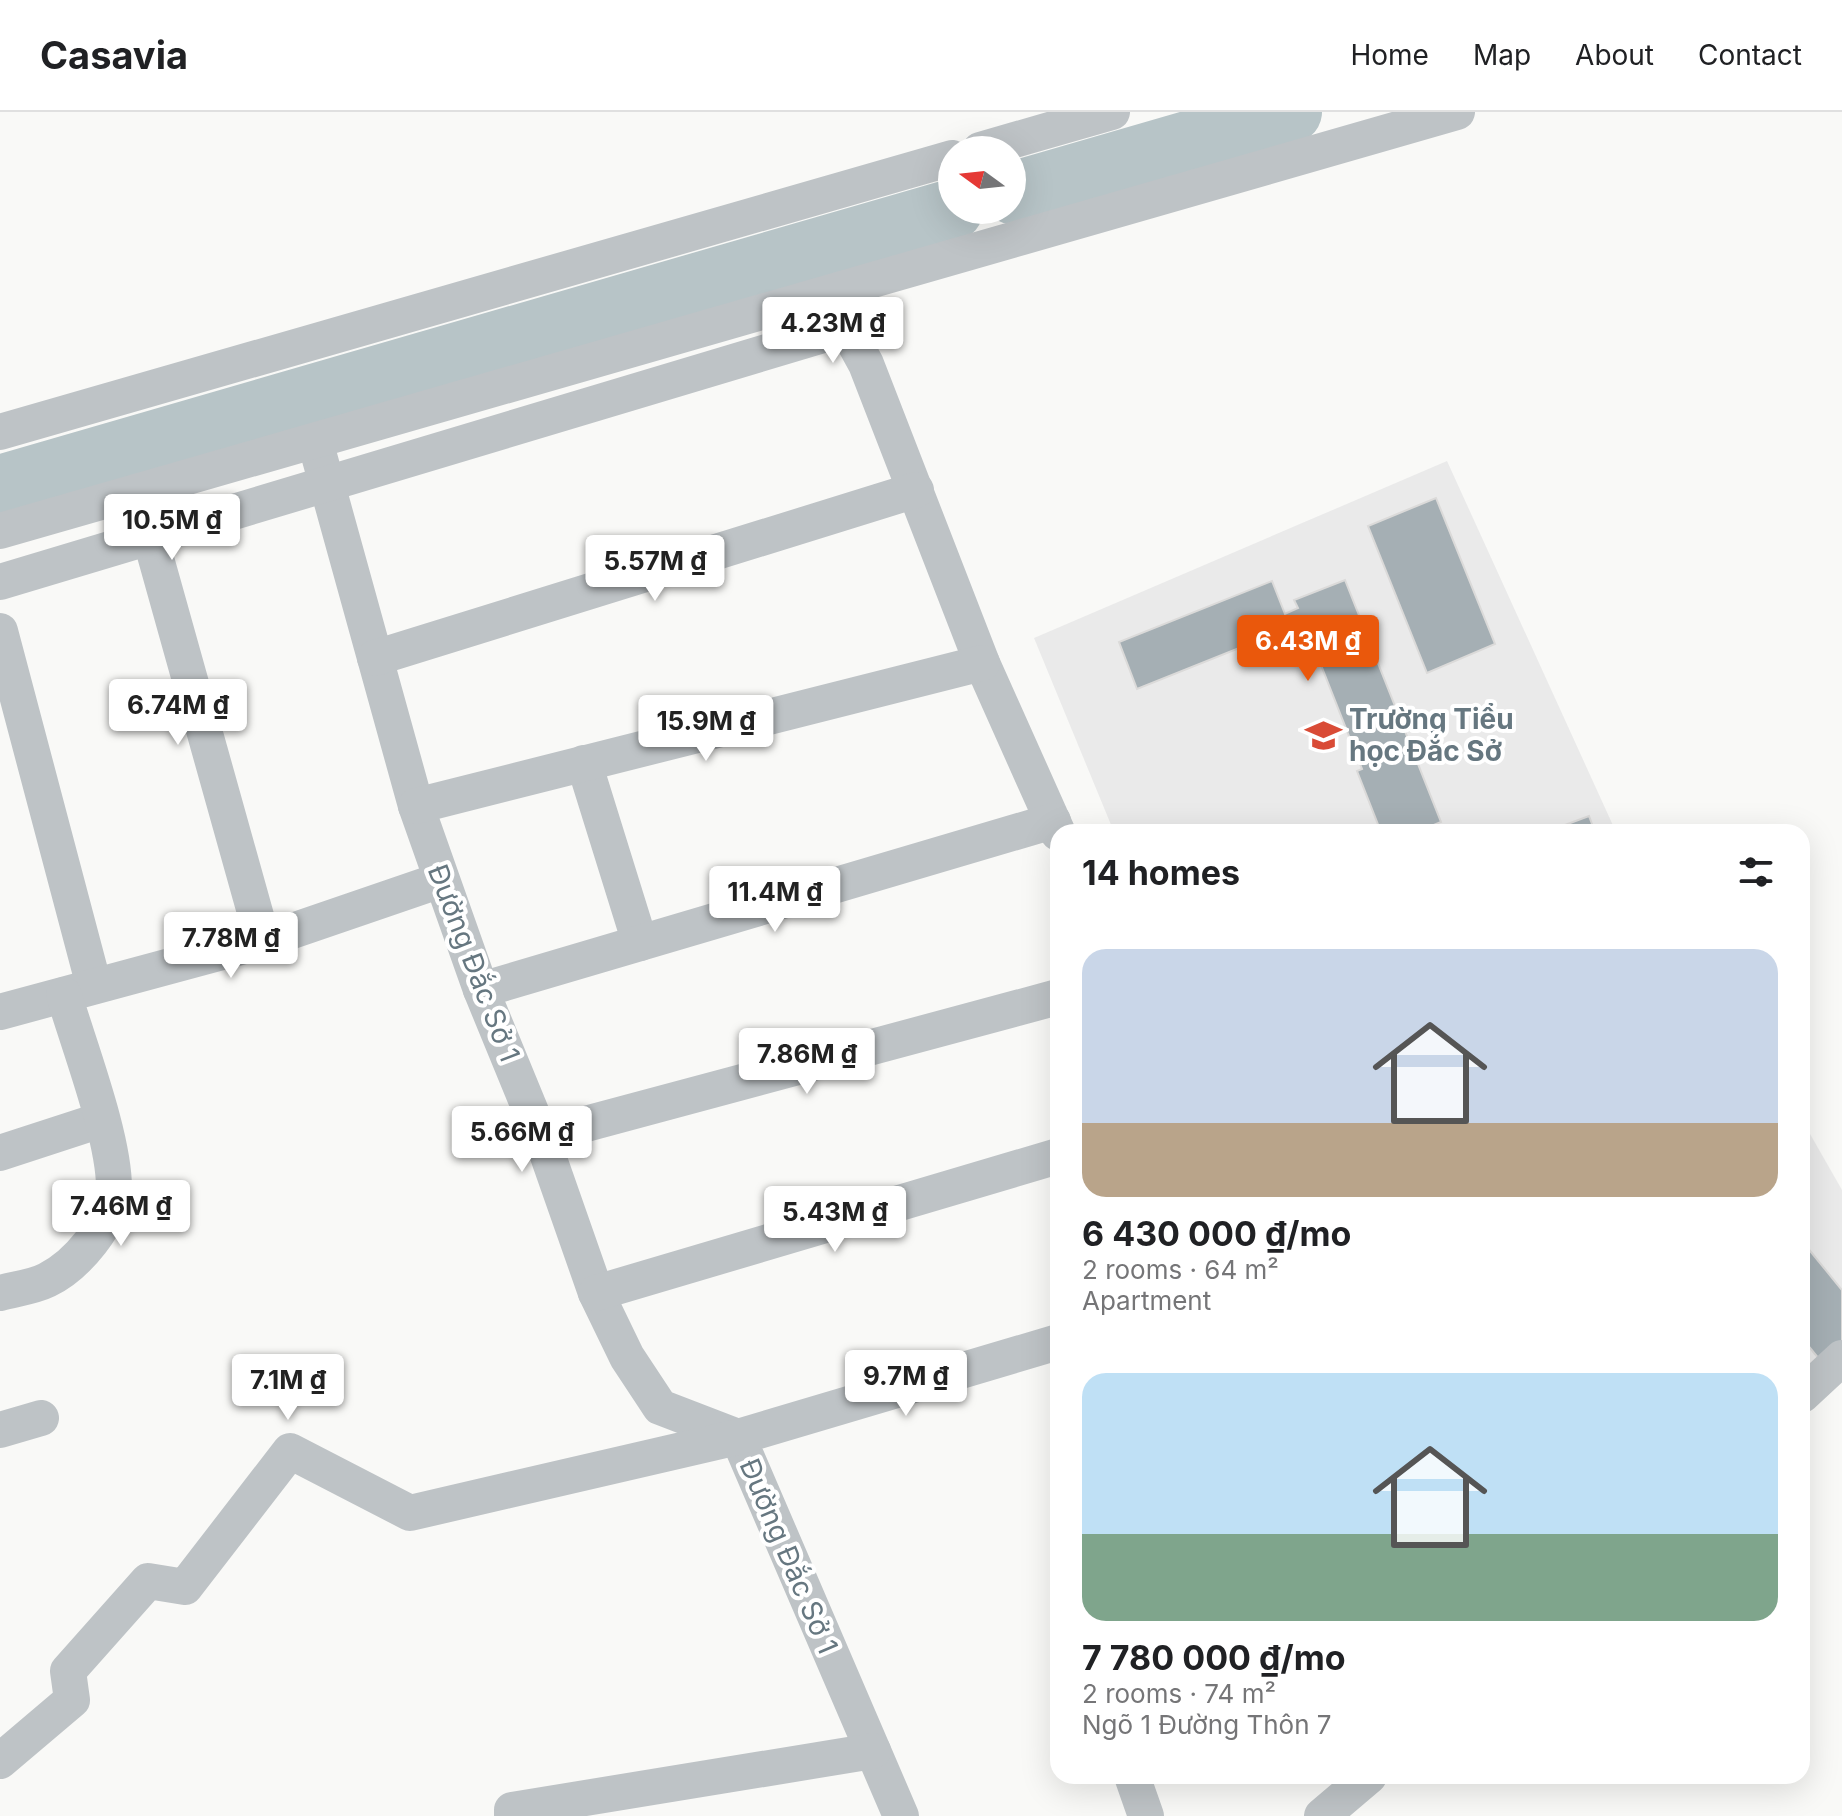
<!DOCTYPE html>
<meta charset="utf-8">
<style>
:root{--surface:#fff;--page:#f2f2f2;--text:#202124;--muted:#757577;--line:#e0e0e0;--accent:#ea580c}
body{margin:0;font-family:Inter,sans-serif;background:var(--page);color:var(--text);height:100vh;display:flex;flex-direction:column;font-size:30px;white-space:nowrap}
*{box-sizing:border-box;margin:0}
p{font-size:26px;color:var(--muted)}
.icon{flex:none;width:44px;height:44px;fill:none;stroke:currentColor;stroke-width:2;stroke-linecap:round;stroke-linejoin:round}
.map{position:relative;flex:1;overflow:hidden}
.panel{position:absolute;left:1050px;top:712px;width:760px;height:960px;display:flex;flex-direction:column;background:var(--surface);border-radius:24px;box-shadow:0 8px 32px #0002}
.panel>*{flex:none}
.needle{width:52px;rotate:285deg}
.controls{position:absolute;left:938px;top:24px;display:grid;gap:16px}
.controls a{display:grid;place-items:center;width:88px;height:88px;border-radius:50%;background:var(--surface);box-shadow:0 8px 32px #0002;font-size:40px}
.price{position:absolute;translate:-50% -68px;padding:0 18px;border-radius:8px;background:#fff;color:#222;font-size:26px;line-height:52px;filter:drop-shadow(0 2px 4px #0008)}
.price::after{content:'';position:absolute;left:50%;top:48px;width:24px;height:18px;margin-left:-12px;background:inherit;clip-path:polygon(0 0,100% 0,50% 100%)}
.price.selected{background:var(--accent);color:#fff}
ul{padding:0;list-style:none}
li{display:grid;align-content:center;gap:16px;height:424px;padding:0 32px}
li span{display:grid;place-items:center;height:248px;border-radius:24px;color:#555}
li>.icon{margin-inline-start:auto}
span .icon{width:144px;height:144px;fill:#fffc;stroke-width:1}
li b{font-size:34px}
h2{display:flex;justify-content:space-between;align-items:center;height:96px;padding:0 32px;font-size:34px}
header{display:flex;align-items:center;gap:48px;box-sizing:border-box;height:112px;padding:0 40px;background:var(--surface);border-bottom:2px solid var(--line)}
header strong{font-size:38px}
nav{display:flex;gap:44px;margin-inline-start:auto;font-size:28px}
.map>svg:first-child{display:block}
.built{fill:#eaeaea}
.lines{fill:none;stroke-linecap:round;stroke-linejoin:round}
.river{stroke:#b7c4c7;stroke-width:62}
.building{fill:#a5afb4;stroke:#dbdad9;stroke-width:2}
.minor{stroke:#bec3c6;stroke-width:36}
.labels{text-anchor:middle;dominant-baseline:central;stroke-width:8;stroke-linejoin:round;paint-order:stroke}
.poi-label{font-size:28px;font-weight:bold;fill:#667780;stroke:#fff;text-anchor:start}
.street-label{font-size:28px;fill:#667780;stroke:#fff}
</style>
<header>
<strong>Casavia</strong>
<nav><a>Home</a><a>Map</a><a>About</a><a>Contact</a></nav>
</header>
<div class="map">
<svg width="1842" height="1704" viewBox="0 0 1842 1704">
<rect width="100%" height="100%" fill="#f9f9f7"/>
<g class="built">
<path d="M1447,349L1616,720H1114L1034,526Z"/>
<path d="M1802,1008L1842,1078V1233L1814,1257L1802,1243Z"/>
</g>
<g class="lines">
<g class="river">
<path d="M1012,81L1291,0"/>
<path d="M0,374L952,98"/>
</g>
</g>
<g class="building">
<path d="M1436,386L1495,532L1427,561L1368,414Z"/>
<path d="M1345,468L1441,710L1417,720H1381L1357,659L1362,657L1304,510L1137,577L1119,530L1272,469L1285,502L1298,496L1294,488Z"/>
<path d="M1589,704L1595,720H1546Z"/>
<path d="M1802,1129L1842,1178V1229L1819,1247L1802,1226Z"/>
</g>
<g class="lines">
<g class="minor">
<path d="M980,38L1112,0"/>
<path d="M0,320L952,46"/>
<path d="M315,329L416,694L481,878L541,1024L596,1181L627,1245L660,1295L738,1325L901,1704"/>
<path d="M0,419L1457,0"/>
<path d="M150,425L263,829"/>
<path d="M0,470L833,220L849,221L866,252L982,551L1058,721"/>
<path d="M0,519L94,874"/>
<path d="M375,546L916,378"/>
<path d="M584,651L640,831"/>
<path d="M416,694L982,551"/>
<path d="M481,878L1053,709"/>
<path d="M0,900L263,829L441,768"/>
<path d="M541,1024L1058,885"/>
<path d="M0,1041L101,1008"/>
<path d="M0,1181C15,1177 33,1175 47,1168C76,1154 113,1111 114,1078C115,1027 79,934 64,883"/>
<path d="M596,1181L1058,1044"/>
<path d="M1802,1283L1842,1246"/>
<path d="M0,1318L41,1306"/>
<path d="M0,1649L72,1588L68,1559L148,1469L185,1475L290,1339L410,1401L738,1325L1058,1230"/>
<path d="M1132,1664L1146,1704"/>
<path d="M512,1704V1698L873,1639"/>
<path d="M1322,1704L1369,1664"/>
</g>
</g>
<defs>
<symbol id="school-bare" viewBox="-9 -9 18 18"><path d="M0-5L7-2L0 1L-7-2ZM-4 1L0 2.5L4 1V4Q0 6-4 4Z" fill="#d94b36" stroke="#fff" stroke-width="2.5" paint-order="stroke"/></symbol>
</defs>
<g fill-rule="evenodd">
<use href="#school-bare" x="1298" y="598" width="51" height="51"/>
</g>
<g class="labels">
<g class="poi-label">
<text x="1349" y="607">Trường Tiểu<tspan x="1349" dy="32">học Đắc Sở</tspan></text>
</g>
<g class="street-label">
<text transform="translate(474 851) rotate(69)">Đường Đắc Sở 1</text>
<text transform="translate(789 1444) rotate(67)">Đường Đắc Sở 1</text>
</g>
</g>
</svg>
<div class="controls">
<a><svg class="needle" viewBox="-14 -14 28 28"><path d="M0-13l5 13h-10z" fill="#e53935"/><path d="M0 13l5-13h-10z" fill="#757577"/></svg></a>
</div>
<b class="price" style="left:833px;top:253px">4.23M ₫</b>
<b class="price" style="left:172px;top:450px">10.5M ₫</b>
<b class="price" style="left:655px;top:491px">5.57M ₫</b>
<b class="price selected" style="left:1308px;top:571px">6.43M ₫</b>
<b class="price" style="left:178px;top:635px">6.74M ₫</b>
<b class="price" style="left:706px;top:651px">15.9M ₫</b>
<b class="price" style="left:775px;top:822px">11.4M ₫</b>
<b class="price" style="left:231px;top:868px">7.78M ₫</b>
<b class="price" style="left:807px;top:984px">7.86M ₫</b>
<b class="price" style="left:522px;top:1062px">5.66M ₫</b>
<b class="price" style="left:121px;top:1136px">7.46M ₫</b>
<b class="price" style="left:835px;top:1142px">5.43M ₫</b>
<b class="price" style="left:906px;top:1306px">9.7M ₫</b>
<b class="price" style="left:288px;top:1310px">7.1M ₫</b>
<section class="panel">
<h2>14 homes<svg class="icon" aria-label="filters" viewBox="0 0 24 24"><path d="M4 7h16M4 17h16"/><circle cx="9" cy="7" r="2"/><circle cx="15" cy="17" r="2"/></svg></h2>
<ul>
<li><span style="background:linear-gradient(#c9d6e8 70%,#b9a48a 0)"><svg class="icon" aria-label="home" viewBox="0 0 24 24"><path d="M3 11l9-7 9 7M6 9v11h12V9"/></svg></span><div><b>6 430 000 ₫/mo</b><p>2 rooms · 64 m²</p><p>Apartment</p></div></li>
<li><span style="background:linear-gradient(#bfe0f5 65%,#7fa58c 0)"><svg class="icon" aria-label="home" viewBox="0 0 24 24"><path d="M3 11l9-7 9 7M6 9v11h12V9"/></svg></span><div><b>7 780 000 ₫/mo</b><p>2 rooms · 74 m²</p><p>Ngõ 1 Đường Thôn 7</p></div></li>
</ul>
</section>
</div>
